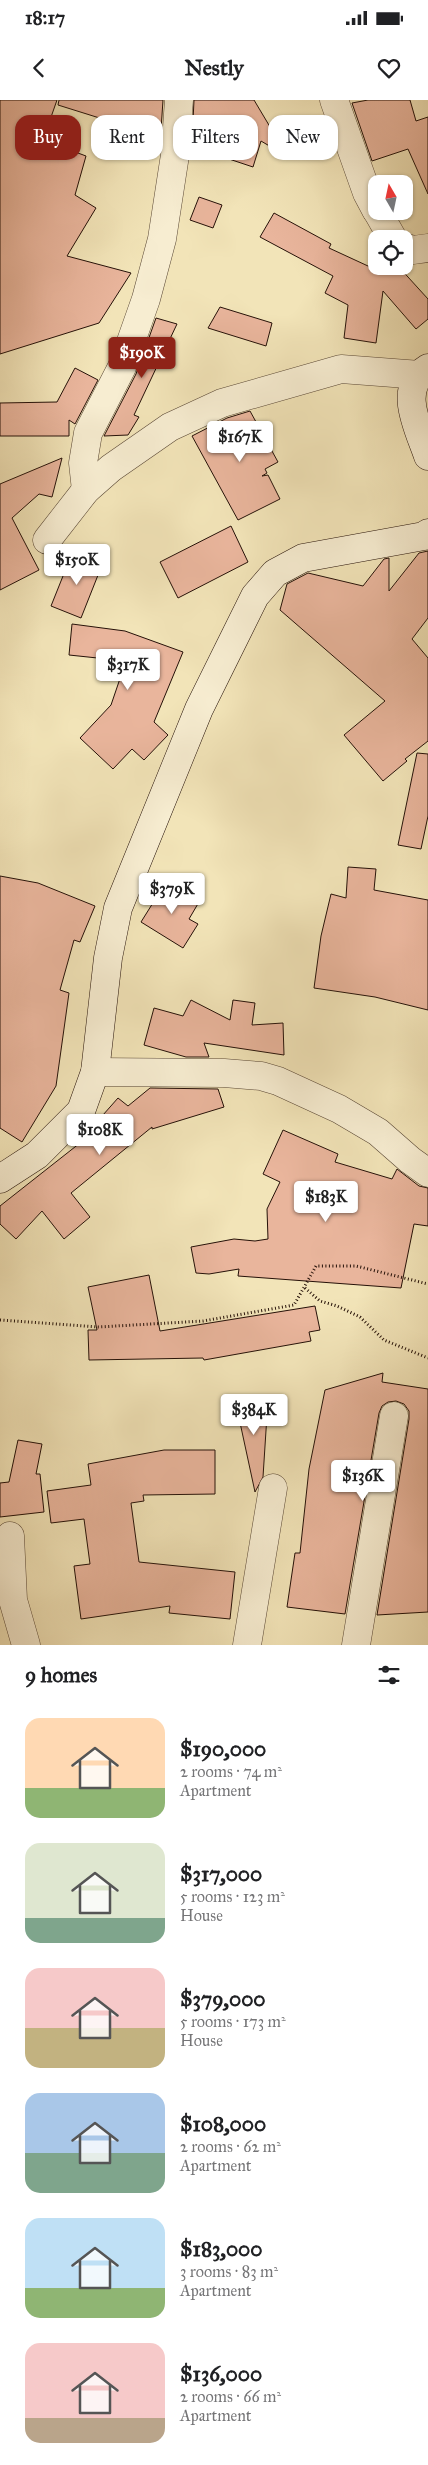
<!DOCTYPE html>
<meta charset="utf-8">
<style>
:root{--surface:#fff;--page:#f2f2f2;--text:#202124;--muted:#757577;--accent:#8f2418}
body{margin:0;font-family:"IM FELL Great Primer",serif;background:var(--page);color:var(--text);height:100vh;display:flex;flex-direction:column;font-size:19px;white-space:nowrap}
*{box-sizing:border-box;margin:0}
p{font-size:16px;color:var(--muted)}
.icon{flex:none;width:28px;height:28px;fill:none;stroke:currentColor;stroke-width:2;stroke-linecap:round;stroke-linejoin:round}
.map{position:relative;height:1545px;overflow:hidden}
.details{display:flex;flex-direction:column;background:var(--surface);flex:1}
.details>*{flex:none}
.banner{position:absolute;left:15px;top:15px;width:399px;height:45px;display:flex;gap:10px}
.needle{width:32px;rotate:351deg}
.buttons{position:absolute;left:368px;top:75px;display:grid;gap:10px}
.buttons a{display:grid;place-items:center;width:45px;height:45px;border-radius:10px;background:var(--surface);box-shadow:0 1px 4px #0004;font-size:25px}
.price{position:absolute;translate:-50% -42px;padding:0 11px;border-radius:5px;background:#fff;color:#222;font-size:16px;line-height:32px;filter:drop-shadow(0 1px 2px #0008)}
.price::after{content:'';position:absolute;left:50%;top:30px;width:15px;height:11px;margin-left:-8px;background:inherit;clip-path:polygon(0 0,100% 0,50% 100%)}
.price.current{background:var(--accent);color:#fff}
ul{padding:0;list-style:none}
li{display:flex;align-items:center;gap:15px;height:125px;padding:0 25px}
li span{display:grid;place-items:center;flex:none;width:140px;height:100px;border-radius:15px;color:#555}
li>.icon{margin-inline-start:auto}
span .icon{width:60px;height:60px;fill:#fffc;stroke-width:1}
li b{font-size:21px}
h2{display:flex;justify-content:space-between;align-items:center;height:60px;padding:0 25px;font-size:21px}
.pill{padding:0 18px;border-radius:15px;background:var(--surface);box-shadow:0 1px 4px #0004;font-size:18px;line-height:45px}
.pill.current{background:var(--accent);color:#fff}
.status{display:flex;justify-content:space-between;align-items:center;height:35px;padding:0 25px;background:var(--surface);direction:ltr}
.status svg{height:14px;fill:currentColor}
header{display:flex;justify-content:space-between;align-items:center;height:65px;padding:0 25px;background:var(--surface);font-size:22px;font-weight:800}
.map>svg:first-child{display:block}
.building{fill:#e9b59c;stroke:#251108}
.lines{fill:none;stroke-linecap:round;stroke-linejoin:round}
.street-casing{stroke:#584634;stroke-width:29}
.secondary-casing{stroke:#251108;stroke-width:29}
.path{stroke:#251108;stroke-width:3;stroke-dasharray:1 2.5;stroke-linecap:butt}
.street{stroke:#f7edd1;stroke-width:28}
.secondary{stroke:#f7edd1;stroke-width:28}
</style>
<div class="status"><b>18:17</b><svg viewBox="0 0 49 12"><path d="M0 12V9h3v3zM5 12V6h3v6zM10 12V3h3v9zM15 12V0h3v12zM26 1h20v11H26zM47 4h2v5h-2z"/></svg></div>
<header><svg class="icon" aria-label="back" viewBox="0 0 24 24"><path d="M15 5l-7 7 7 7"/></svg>Nestly<svg class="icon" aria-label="heart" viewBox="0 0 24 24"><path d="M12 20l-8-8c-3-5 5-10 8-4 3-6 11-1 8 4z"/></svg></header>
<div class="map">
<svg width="428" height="1545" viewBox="0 0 428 1545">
<rect width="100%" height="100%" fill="#f2e4b8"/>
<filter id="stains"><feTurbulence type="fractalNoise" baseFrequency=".004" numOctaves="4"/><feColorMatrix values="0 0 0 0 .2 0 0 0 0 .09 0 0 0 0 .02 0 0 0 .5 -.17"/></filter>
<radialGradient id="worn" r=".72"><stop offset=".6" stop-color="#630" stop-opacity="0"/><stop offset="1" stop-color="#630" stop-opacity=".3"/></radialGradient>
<g class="building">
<path d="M0,0H57L43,40L86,56L75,95L96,108L67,156L131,173L99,223L0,254Z"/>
<path d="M59,0H163L161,30L159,29L157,36L58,5Z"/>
<path d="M194,0H254L288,57L261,41L253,67L217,55L218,52L192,42Z"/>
<path d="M368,0H410L416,21L428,17V94L408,49L372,61L352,3Z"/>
<path d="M199,97L222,105L213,128L190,120Z"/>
<path d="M274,113L331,144L329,148L368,166H398L428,199V219L416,229L383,191L376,243L344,238L348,205L325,193L333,176L260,137Z"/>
<path d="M220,207L272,223L266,246L208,228Z"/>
<path d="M156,218L177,224L134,315L139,317L128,335L104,336L136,274Z"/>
<path d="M75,268L98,280L75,324L69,320V336H0V303L57,302Z"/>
<path d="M250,311L278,362L265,369L267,373L262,376L268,375L280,399L238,420L192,336L227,318Z"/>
<path d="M62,358L52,397L39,394L12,418L39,470L0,490V384Z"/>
<path d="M231,426L248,462L178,498L160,462Z"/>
<path d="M428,451V518L412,539L428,558V641L405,659L407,661L383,681L344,635L385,601L280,510L287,484L308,473L363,486L384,459L389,458V491L419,453Z"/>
<path d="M71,456H80L102,465L81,518L51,506Z"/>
<path d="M72,524L125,531L183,552L154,622L168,635L144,660L132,649L113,669L80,638L111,605L126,561L69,555Z"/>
<path d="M417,653L428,654V716L421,749L398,745Z"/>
<path d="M348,767L376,769L374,790L428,800V910L375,897L314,888L321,836L331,794L346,798Z"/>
<path d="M0,776L38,783L95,806L80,842L74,840L60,890L69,893L56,986L22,1042L0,1028Z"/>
<path d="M166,782L199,802L189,819L198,824L183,848L141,822Z"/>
<path d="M191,900L230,920L233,900L255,903L252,925L283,923L284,955L204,943L209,957H186L144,945L154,908L183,916Z"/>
<path d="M150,988L218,989L224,1007L152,1029V1027L71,1093L90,1117L64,1139L42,1111L16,1139L0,1124V1106L99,1028L95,1024L118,998L128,1006Z"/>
<path d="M283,1030L338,1054L335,1062L392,1079L397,1069L419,1086L428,1088V1126L414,1124L401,1188L238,1176L239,1169L209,1174L196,1173L191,1147L234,1139L255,1141L268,1139L267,1109L280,1082L263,1074Z"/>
<path d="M149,1175L160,1231L315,1206L320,1230L309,1232L311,1241L204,1260L203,1258L89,1260L88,1230H97L88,1187Z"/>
<path d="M383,1273L382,1282L428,1289V1512L377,1515L409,1319V1311L404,1304L396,1301L388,1302L382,1306L379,1313L345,1514L287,1507L295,1453H300L309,1369L325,1290Z"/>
<path d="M263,1298L267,1315L263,1377L255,1392L236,1304Z"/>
<path d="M18,1340L42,1344L36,1374H40L44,1412L0,1417V1383L9,1382Z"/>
<path d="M164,1350H215V1394L143,1395L144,1401L131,1403L139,1462L235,1472L230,1519L169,1513L170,1506L81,1519L74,1466L90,1464L84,1419L51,1423L47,1391L91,1385L88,1364Z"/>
</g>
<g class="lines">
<defs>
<g id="street">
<path d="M334,0L367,93L376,110"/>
<path d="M377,111L393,139"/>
<path d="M404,147L413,150L428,148"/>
<path d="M86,390L83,363L88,333L122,267L146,199L162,139L175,55L179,0"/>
<path d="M47,440L86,390L111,368L170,327L222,303L341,269L420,275"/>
<path d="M95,972L224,973L261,976L278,981L339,1009L378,1032L410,1060L428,1073"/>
<path d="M10,1436L13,1500L26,1545"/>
<path d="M247,1545L273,1388"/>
<path d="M356,1545L394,1316"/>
</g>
<g id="secondary">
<path d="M428,268C396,288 419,329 428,356"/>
<path d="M0,1079L37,1055L81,1011L95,972L108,858L118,808L199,609L255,496L275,473L303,458L424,436L428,433"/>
</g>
</defs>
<use href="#street" class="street-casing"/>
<use href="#secondary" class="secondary-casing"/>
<g class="path">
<path d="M305,1188L320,1201L337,1206L360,1217L384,1240L428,1258"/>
<path d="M0,1220L99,1227L203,1221L294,1205L316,1166H356L428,1184"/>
</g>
<use href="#street" class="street"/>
<use href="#secondary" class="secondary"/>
</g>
<rect width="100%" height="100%" filter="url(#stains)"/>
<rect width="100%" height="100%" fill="url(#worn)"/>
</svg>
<div class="buttons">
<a><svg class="needle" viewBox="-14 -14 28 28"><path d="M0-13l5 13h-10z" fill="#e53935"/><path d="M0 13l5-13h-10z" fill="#757577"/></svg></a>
<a><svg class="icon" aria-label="locate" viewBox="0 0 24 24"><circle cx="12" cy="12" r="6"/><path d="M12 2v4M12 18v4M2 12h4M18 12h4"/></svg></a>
</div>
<b class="price current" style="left:142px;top:279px">$190K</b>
<b class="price" style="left:240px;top:363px">$167K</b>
<b class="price" style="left:77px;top:486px">$150K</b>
<b class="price" style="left:128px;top:591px">$317K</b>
<b class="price" style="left:172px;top:815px">$379K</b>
<b class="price" style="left:100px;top:1056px">$108K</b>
<b class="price" style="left:326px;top:1123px">$183K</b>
<b class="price" style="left:254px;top:1336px">$384K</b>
<b class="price" style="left:363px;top:1402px">$136K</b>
<div class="banner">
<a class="pill current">Buy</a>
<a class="pill">Rent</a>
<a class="pill">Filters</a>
<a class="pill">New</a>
</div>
</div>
<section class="details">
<h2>9 homes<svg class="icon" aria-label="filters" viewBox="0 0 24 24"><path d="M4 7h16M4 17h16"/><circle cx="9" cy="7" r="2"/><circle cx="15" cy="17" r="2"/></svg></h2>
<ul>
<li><span style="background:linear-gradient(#ffd9b3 70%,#8fb573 0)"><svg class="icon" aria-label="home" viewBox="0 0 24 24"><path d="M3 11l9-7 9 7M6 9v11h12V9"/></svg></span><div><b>$190,000</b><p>2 rooms · 74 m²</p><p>Apartment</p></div></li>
<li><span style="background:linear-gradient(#dfe7d0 75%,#7fa58c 0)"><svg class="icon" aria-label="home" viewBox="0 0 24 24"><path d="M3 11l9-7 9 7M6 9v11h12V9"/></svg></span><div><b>$317,000</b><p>5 rooms · 123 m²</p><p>House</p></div></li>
<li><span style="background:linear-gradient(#f6c9c9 60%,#c2b280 0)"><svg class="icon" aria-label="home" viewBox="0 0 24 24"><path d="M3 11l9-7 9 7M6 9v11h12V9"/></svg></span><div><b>$379,000</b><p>5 rooms · 173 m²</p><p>House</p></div></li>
<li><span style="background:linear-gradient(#a9c7e8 60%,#7fa58c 0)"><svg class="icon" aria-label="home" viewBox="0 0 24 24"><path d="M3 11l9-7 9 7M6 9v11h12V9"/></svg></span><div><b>$108,000</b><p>2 rooms · 62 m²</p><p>Apartment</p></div></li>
<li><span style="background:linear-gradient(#bfe0f5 70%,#8fb573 0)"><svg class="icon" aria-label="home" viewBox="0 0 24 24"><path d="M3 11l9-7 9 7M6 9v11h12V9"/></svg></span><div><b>$183,000</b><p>3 rooms · 83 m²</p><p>Apartment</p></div></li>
<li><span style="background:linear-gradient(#f6c9c9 75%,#b9a48a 0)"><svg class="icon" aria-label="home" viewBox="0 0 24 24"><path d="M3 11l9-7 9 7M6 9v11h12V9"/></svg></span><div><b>$136,000</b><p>2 rooms · 66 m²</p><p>Apartment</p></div></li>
</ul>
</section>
